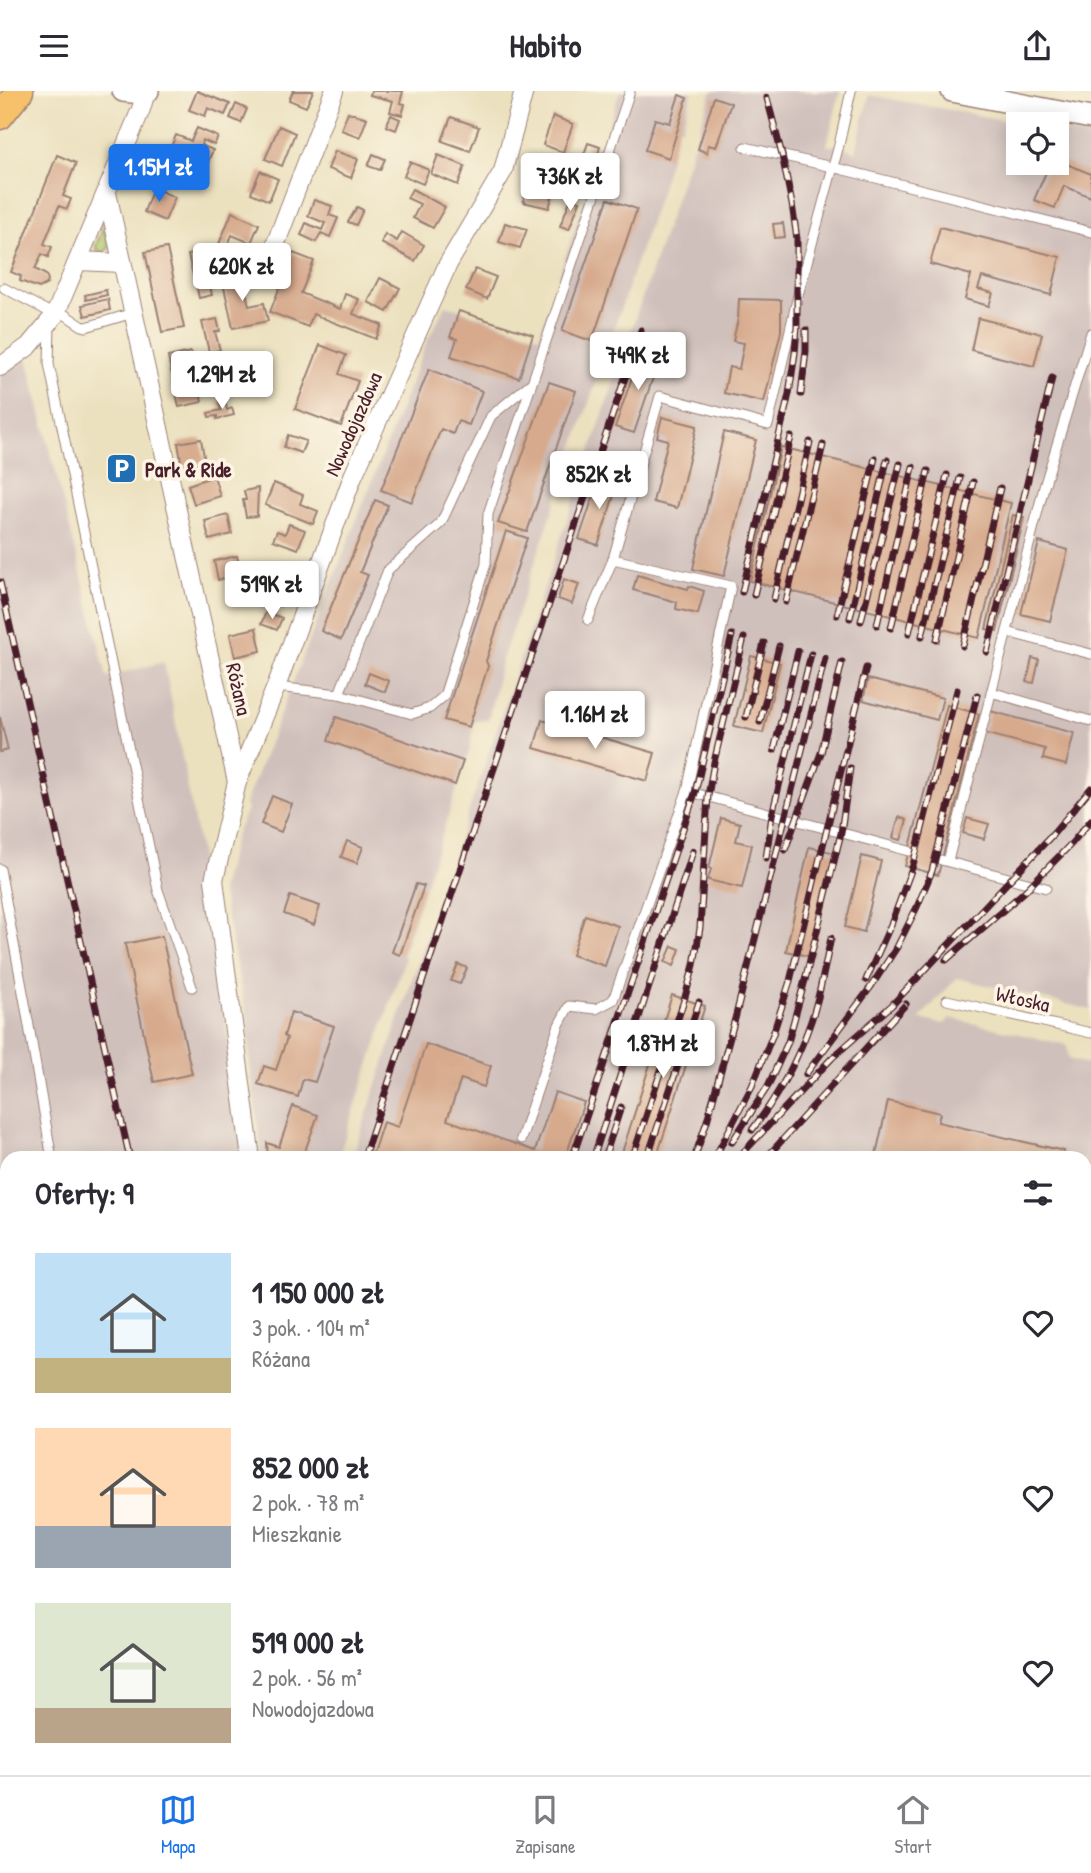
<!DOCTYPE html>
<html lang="pl">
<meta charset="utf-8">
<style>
:root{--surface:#fff;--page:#f7f7f7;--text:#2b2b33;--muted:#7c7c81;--line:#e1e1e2;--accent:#1a73e8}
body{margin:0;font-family:"Patrick Hand",sans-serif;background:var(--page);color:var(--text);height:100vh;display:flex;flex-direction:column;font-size:26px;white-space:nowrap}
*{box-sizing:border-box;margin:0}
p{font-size:23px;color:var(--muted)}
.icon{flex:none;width:38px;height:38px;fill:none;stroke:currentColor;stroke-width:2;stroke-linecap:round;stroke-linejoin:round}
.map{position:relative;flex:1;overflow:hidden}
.drawer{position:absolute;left:0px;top:1060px;width:1092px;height:625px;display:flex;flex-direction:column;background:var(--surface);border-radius:21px 21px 0 0;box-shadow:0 4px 18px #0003}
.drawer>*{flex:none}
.tools{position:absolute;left:1006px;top:21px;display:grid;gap:14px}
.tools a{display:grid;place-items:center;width:63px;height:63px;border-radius:0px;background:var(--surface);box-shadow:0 4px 18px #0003;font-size:35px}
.price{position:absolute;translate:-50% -60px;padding:0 16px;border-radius:7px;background:#fff;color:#222;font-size:23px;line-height:46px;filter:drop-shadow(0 2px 4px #0008)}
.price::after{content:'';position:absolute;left:50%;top:42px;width:21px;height:16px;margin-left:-10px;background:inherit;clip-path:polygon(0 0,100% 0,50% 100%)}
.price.selected{background:var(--accent);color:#fff}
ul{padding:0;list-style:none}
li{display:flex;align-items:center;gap:21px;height:175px;padding:0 35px}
li span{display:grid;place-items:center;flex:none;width:196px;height:140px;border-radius:0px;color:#555}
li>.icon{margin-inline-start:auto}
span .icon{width:84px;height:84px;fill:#fffc;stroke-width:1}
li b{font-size:30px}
h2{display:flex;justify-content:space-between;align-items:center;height:84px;padding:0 35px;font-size:30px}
header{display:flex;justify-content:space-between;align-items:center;height:91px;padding:0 35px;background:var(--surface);font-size:32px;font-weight:700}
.dock{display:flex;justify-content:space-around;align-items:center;height:98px;border-top:2px solid var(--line);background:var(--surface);font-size:19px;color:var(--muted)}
.dock a{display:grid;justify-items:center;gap:4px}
.dock .selected{color:var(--accent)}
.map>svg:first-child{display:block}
.industrial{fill:#d0c0bc}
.green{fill:#b7ce73;stroke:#80764f;stroke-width:2}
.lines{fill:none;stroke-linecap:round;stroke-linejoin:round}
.stream{stroke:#68b1df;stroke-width:4.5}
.building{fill:#d7aa8d}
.service-casing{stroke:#9b8075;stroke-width:11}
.minor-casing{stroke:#9b8075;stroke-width:20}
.tertiary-casing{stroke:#9b8075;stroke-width:24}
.primary-casing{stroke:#9b8075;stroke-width:29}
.service{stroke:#fff;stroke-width:9}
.minor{stroke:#fff;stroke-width:18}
.tertiary{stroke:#fff;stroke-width:21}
.primary{stroke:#f7c06b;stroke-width:26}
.rail-casing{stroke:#4a1f2b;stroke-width:7}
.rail{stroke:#fcf5e5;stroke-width:4.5;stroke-dasharray:13;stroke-linecap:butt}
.labels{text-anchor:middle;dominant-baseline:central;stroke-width:7;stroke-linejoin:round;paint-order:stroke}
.street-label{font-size:21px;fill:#4a1f2b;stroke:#fcf5e5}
.poi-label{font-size:21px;font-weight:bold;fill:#4a1f2b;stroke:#fcf5e5;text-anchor:start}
</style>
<header><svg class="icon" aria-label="menu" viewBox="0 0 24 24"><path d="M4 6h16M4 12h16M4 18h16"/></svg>Habito<svg class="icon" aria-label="share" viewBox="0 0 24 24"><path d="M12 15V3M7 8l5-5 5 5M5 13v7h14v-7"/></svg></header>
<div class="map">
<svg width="1091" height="1684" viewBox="0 0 1091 1684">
<rect width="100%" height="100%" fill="#fcf5e5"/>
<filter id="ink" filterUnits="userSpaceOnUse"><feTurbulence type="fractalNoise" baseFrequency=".0143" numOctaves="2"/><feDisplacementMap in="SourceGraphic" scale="14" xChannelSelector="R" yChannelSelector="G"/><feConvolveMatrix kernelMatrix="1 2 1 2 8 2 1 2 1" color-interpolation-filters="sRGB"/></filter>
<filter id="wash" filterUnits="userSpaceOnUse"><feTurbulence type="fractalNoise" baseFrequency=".00686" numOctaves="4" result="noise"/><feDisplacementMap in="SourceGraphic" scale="28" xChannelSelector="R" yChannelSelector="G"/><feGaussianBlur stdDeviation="1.57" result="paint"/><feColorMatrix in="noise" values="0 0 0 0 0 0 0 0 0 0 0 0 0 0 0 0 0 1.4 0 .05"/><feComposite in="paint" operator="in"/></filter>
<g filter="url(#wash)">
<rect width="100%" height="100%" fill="#ece1bf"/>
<g class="industrial">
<path d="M620,0H693L682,36H679L659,104L501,572L488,629L474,630L470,658L402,865L405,867L338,1067H262L250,973L248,932L221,799L235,746L247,719L245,713L428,248L446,214L539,245Z"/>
<path d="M712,0H840L827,55L839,54L856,61L869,4L1025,33H1018V72H1057V39L1091,46V919L957,887L919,928L944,933L950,927L1067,954L1069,968L1091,974V1684H141L139,1678H1085V1068L352,1067Z"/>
<path d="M26,263L107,586L164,571L209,808L244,1067L7,1068V1235L0,1204V277Z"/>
</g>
<path class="green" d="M104,135L109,156L104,162L97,159L96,154Z"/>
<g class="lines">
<path class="stream" d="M1085,1578H1091"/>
</g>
<g id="blocks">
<g class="building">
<path d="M197,0L230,13L225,24L208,17L205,25L189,19Z"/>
<path d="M293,0H313L306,16L289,9Z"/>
<path d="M371,0H403L400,12L405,13L402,24L390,21L393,10L370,4Z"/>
<path d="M679,4L687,7L669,67L645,59L655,28L670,32Z"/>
<path d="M714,6L731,12L716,56L708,54L707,62L698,58Z"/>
<path d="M236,13L247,18L241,32L230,27Z"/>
<path d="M348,21L367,27L360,46L341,39Z"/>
<path d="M391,24L400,28L396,39L386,35Z"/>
<path d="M553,25L573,33L563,61L543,54Z"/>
<path d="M451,26L479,36L470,60L442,50Z"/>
<path d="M279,35L295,42L282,75L265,68Z"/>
<path d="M197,37L218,46L214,54L203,49L201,54L213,59L208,71L191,64L186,78L165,70L176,44L191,50Z"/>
<path d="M588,52L600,56L593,79L580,75Z"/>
<path d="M335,60L358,68L351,87L328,78Z"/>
<path d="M373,63L385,68L380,79L368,75Z"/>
<path d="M57,64L76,72L63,105L71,108L67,118L59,115L44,153L52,156L48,166L42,163L35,178L46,184L48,189L47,193L39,197L20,190L21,185L11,181Z"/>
<path d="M438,64L465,75L458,94L431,83Z"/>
<path d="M1057,69L1091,83V106L1064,95L1055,117L1034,109L1050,72H1057Z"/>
<path d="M410,71L429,79L423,93L404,85Z"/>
<path d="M260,80L278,88L269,110L251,102Z"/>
<path d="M530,85L556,92L549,117L523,111Z"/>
<path d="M153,97L175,106L165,130L144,121Z"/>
<path d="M412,98L445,116L433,137L413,127L420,113L407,107Z"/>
<path d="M571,107L580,110L569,138L560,135Z"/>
<path d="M608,108L637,118L592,250L562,240Z"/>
<path d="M314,109L332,115L329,124L338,127L330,146L321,142L316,151L301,144L306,132L322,139L325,132L308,125Z"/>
<path d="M357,116L363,119L356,134L348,131Z"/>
<path d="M232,121L259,133L251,152L232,144L227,156L219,153Z"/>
<path d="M505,132L527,138L520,157L499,151Z"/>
<path d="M783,132L785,146L775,147L773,133Z"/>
<path d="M940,136L1060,166L1051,204L982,186L978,198L993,202L989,215L965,208L971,184L930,173Z"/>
<path d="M402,141L424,154L415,170L381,152L385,143L397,150Z"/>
<path d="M167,157L184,237L162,241L145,161Z"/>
<path d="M202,161L208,185L194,188L188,164Z"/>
<path d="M293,162L314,170L301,202L340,218L345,203L359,208L353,223L382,234L376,248L313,223L308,236L270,221Z"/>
<path d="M475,178L496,186L487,208L466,199Z"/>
<path d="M242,182L249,215L264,212L268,230L233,237L222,187Z"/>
<path d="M380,187L400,197L387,221L368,211Z"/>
<path d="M209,190L212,204L199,207L196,193Z"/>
<path d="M106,199L107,204L86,209L85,204Z"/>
<path d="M108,208L110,219L85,225L82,214Z"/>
<path d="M739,208L781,209V240L764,311L724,302L729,276L739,278L744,252L733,250L738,228Z"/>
<path d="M459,220L533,244L519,287L451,265L457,248L450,246Z"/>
<path d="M978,227L1042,243L1034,275L971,259Z"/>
<path d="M217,228L220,240L215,241L220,259L209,261L202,231Z"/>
<path d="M320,254L346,264L339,283L358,290L341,335L295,318Z"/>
<path d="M641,260L660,266L634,342L615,336Z"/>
<path d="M191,261L202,311L179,316L168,266Z"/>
<path d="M222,262L225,270L229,269L231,279L236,278L238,283H233L234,291H231V296L227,297L223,284H220L216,263Z"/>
<path d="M429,278L482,300L469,334L458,330L453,343L441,338L412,411L381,399Z"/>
<path d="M549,291L576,300L527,441L498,432Z"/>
<path d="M225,309L227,319L232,317L234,324L217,328V325L209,326L208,322L221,319L219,310Z"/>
<path d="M662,326L697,335L677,417L653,411L668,349L657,346Z"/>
<path d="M724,341L756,349L724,485L693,478Z"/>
<path d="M288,344L306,350L301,362L284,356Z"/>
<path d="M201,348L205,372L182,375L178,352Z"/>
<path d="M781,356L1011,412L979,547L750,490Z"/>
<path d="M214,385L220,405L194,413L188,394Z"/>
<path d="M600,385L618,392L598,454L579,448Z"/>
<path d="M274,392L303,404L300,413L318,420L313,433L265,414Z"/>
<path d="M258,397L257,425L246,426L243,409H246L244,400Z"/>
<path d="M375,409L388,414L360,481L368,484L341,549L321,540Z"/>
<path d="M228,424L232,443L209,449L205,430Z"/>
<path d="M1013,424L1024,426L997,540L986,538Z"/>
<path d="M289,433L305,439L298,458L273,449L277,440L285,443Z"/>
<path d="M506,440L527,447L486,570L488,575L469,636L444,629Z"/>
<path d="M1039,451L1068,459L1050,530L1021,523Z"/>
<path d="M237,465L241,484L218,489L214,470Z"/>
<path d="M270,481L290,489L280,515L260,507Z"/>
<path d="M637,484L688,498L689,495L704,500L698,523L676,518L677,511L633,499Z"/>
<path d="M564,488L579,493L572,513L558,508Z"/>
<path d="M266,521L282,527L277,539L261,533Z"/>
<path d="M256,537L261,560L235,566L230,543Z"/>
<path d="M751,565L780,572L763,642L734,635Z"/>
<path d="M1032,567L1039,569L1034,592L1027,591Z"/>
<path d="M369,582L389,590L385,601L365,593Z"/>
<path d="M868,588L943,607L937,629L863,609Z"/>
<path d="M947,614L979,623L938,784L905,775Z"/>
<path d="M990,620L1074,642L1066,674L1043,668L1045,658L984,642Z"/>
<path d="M0,626L8,659L0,661Z"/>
<path d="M336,626L463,670L455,694L328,650Z"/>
<path d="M542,629L655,662L647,690L534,657Z"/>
<path d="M272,705L292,713L281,741L261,733Z"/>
<path d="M899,726L907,729L901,749L893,747Z"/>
<path d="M721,727L740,732L736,750L752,754L742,797L708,789L711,778L709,777Z"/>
<path d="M967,727L989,733L984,748L963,742Z"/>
<path d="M347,750L363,756L357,772L341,766Z"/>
<path d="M809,756L836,762L812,866L786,860Z"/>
<path d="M862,765L881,770L864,841L845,836Z"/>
<path d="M416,793L424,795L400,864L392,861Z"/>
<path d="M290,805L320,815L314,834L284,823Z"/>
<path d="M585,824L618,835L605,875L572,864Z"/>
<path d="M162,845L192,983L154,991L125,853Z"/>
<path d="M672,855L680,858L674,875L665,871Z"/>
<path d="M458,873L467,877L460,893L451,890Z"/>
<path d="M672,904L705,915L656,1068H620Z"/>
<path d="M291,921L334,935L315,991L303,988L298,1006L258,993L264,975L276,979L287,947L284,945Z"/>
<path d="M426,953L491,975L484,996L461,988L447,1029L535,1060L555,1001L584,1011L565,1068H371L383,1031L398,1036Z"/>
<path d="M888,1010L940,1022L938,1031L1064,1060L1062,1068H875Z"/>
<path d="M293,1015L318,1024L302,1068H268L267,1052L279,1056Z"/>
<path d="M0,1369L7,1372V1386L0,1384Z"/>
<path d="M5,1478L7,1479V1497L0,1495Z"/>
<path d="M1085,1481L1091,1482L1087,1540H1085Z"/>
<path d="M0,1508L7,1510V1519L0,1517Z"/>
<path d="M1,1604L7,1606V1647L0,1644Z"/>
</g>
</g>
</g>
<g filter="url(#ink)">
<use href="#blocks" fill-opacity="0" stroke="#9b8075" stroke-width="2"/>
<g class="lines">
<defs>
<g id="service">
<path d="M745,56L832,76L1091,141"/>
<path d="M4,197L55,224"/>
<path d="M58,219L82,235L86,236L133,222"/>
<path d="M50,233L49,273L158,799L192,896"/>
<path d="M588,529L613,468L660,305L768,334L798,204L839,54L851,0"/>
<path d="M1007,541L1091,563"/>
<path d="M276,596L339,603L412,623L430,617L444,605L486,473L488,423L630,0"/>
<path d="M991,601L1091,630"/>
<path d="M339,603L388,479L441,432L491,325L530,293"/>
<path d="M687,700L909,760"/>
<path d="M941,769L1046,797"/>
<path d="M948,770L1044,396L1091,242"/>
<path d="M0,778L25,912L52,1068"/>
<path d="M947,909L1091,942"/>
<path d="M521,1048L559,934L569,915L596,918L613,909L687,700L731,495L613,468"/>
<path d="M447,1678L448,1684"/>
</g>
<g id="minor">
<path d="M107,102L237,691L214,789L251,1068"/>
<path d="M78,170L122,172"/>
<path d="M266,178L334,0"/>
<path d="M0,276L29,255L55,224L141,18L146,1"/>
<path d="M237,691L276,596L353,385L448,173L503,80L524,0"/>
<path d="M0,1231L7,1263"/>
<path d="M0,1584L7,1586"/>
<path d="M60,1684L61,1678"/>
</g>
<g id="tertiary">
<path d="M123,0L142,2L148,0"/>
<path d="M952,0L1091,27"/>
</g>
<path id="primary" d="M0,25L20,0"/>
</defs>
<use href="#service" class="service-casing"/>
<use href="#minor" class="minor-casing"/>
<use href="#tertiary" class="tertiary-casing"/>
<use href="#primary" class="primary-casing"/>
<use href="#service" class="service"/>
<use href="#minor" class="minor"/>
<use href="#tertiary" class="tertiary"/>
<use href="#primary" class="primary"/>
<defs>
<g id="rail">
<path d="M801,303L806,260V239"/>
<path d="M0,491L130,1068"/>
<path d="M742,501L789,303L795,262L797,236V148L792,113L782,64L767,7"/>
<path d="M754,504L791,346"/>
<path d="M774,508L810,351"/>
<path d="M786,511L823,354"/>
<path d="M837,524L875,367"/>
<path d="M850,527L887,369"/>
<path d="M861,530L900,373"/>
<path d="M877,534L913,376"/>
<path d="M891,537L928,380"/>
<path d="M909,542L947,384"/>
<path d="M922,545L960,387"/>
<path d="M937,549L973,391"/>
<path d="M963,555L1000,397"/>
<path d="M987,561L1052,287"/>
<path d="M746,626L764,552"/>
<path d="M760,631L779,555"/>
<path d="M774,659L798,560"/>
<path d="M785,759L821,662L842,571"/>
<path d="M766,767L772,724L811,563"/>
<path d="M946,869L1024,801L1072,752L1091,729"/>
<path d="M866,889L892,831L913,774L957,599"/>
<path d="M806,983L870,897L897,856L917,816L932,780L977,604"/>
<path d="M752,1039C775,1009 794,976 807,941C819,911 824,878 831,847"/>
<path d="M732,1051L768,995L788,951L805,889L841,742L850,677"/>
<path d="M363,1068L641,239"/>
<path d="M572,1068L695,702L732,544"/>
<path d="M593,1068L693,760"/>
<path d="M604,1068L621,1016"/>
<path d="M632,1068L685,906L694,874L700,837L708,705L714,671L744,547"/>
<path d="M647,1068L699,911"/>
<path d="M694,1068L707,1030L736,924L825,567"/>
<path d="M714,1068L752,995L773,943L790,890L866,577"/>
<path d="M737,1068L832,967L892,914L1054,742L1091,697"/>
<path d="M765,1068L906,913"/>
<path d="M269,1678L270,1684"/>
<path d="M361,1678L362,1684"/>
<path d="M422,1678L423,1684"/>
</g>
</defs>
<use href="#rail" class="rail-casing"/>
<use href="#rail" class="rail"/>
</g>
</g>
<defs>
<symbol id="parking-square" viewBox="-11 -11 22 22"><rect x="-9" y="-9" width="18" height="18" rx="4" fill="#1f6fb2" stroke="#fcf5e5"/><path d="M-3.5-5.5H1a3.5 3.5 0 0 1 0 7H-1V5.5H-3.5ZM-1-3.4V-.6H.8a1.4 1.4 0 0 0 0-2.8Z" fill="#fff"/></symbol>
</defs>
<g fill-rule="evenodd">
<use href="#parking-square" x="104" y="360" width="35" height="35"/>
</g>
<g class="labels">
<g class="street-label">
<text transform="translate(353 333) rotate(-66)">Nowodojazdowa</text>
<text transform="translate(239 598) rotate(77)">Różana</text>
<text transform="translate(1023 908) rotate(13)">Włoska</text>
</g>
<g class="poi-label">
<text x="145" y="378">Park &amp; Ride</text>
</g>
</g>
</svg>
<div class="tools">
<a><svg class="icon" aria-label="locate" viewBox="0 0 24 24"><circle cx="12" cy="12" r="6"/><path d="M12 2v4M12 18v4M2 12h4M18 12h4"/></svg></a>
</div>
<b class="price selected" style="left:159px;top:113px">1.15M zł</b>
<b class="price" style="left:570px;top:122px">736K zł</b>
<b class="price" style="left:242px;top:212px">620K zł</b>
<b class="price" style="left:638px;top:301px">749K zł</b>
<b class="price" style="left:222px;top:320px">1.29M zł</b>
<b class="price" style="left:599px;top:420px">852K zł</b>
<b class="price" style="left:272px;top:530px">519K zł</b>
<b class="price" style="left:595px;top:660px">1.16M zł</b>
<b class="price" style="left:663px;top:989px">1.87M zł</b>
<section class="drawer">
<h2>Oferty: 9<svg class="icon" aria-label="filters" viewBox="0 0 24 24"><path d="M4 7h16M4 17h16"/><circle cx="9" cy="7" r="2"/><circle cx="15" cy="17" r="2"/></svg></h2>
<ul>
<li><span style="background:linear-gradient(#bfe0f5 75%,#c2b280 0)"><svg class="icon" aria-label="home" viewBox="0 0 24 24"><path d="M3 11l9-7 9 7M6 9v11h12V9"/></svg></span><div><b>1 150 000 zł</b><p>3 pok. · 104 m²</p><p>Różana</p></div><svg class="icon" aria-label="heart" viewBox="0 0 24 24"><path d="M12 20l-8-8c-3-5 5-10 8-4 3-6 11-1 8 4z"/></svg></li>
<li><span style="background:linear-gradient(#ffd9b3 70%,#9aa5b1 0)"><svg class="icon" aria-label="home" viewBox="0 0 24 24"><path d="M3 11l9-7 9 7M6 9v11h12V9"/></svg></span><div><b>852 000 zł</b><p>2 pok. · 78 m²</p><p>Mieszkanie</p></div><svg class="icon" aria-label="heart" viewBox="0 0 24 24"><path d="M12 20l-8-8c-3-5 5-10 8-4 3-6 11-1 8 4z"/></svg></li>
<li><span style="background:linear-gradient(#dfe7d0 75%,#b9a48a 0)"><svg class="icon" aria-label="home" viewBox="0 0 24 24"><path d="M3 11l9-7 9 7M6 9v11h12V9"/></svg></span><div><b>519 000 zł</b><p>2 pok. · 56 m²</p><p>Nowodojazdowa</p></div><svg class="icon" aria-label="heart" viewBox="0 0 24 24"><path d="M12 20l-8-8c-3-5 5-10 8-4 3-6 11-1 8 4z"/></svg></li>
</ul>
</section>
</div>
<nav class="dock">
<a class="selected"><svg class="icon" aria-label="map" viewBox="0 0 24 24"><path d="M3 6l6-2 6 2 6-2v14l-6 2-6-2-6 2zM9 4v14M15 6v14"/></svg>Mapa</a>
<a><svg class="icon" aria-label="saved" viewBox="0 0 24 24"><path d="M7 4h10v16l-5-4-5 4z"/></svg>Zapisane</a>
<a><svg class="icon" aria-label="home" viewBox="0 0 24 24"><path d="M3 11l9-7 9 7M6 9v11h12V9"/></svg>Start</a>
</nav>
